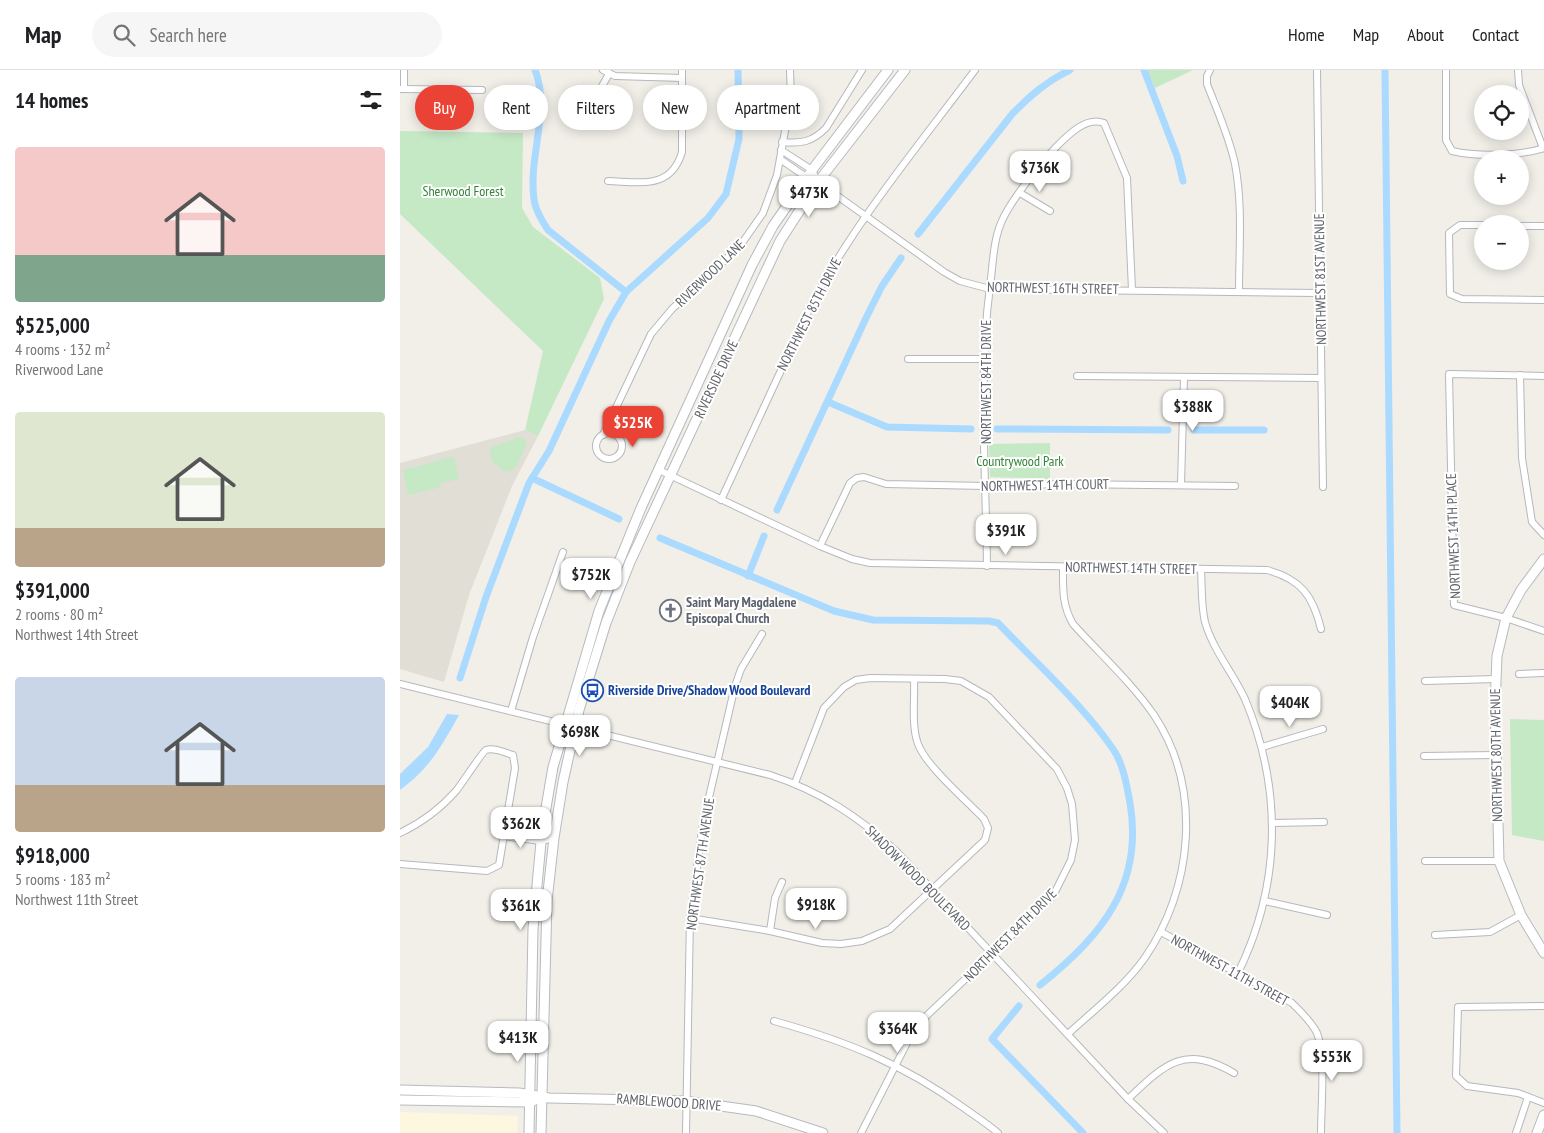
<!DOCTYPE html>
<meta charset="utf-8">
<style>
:root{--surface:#fff;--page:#f6f6f6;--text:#202124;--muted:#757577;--line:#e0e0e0;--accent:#ea4335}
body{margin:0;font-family:"PT Sans Narrow",sans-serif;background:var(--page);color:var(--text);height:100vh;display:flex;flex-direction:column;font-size:19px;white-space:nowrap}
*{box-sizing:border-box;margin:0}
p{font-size:16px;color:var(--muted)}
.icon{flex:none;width:28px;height:28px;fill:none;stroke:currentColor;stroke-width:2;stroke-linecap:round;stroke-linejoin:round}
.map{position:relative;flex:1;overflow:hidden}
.side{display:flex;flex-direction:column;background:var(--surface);width:400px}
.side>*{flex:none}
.hud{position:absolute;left:15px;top:15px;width:475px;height:45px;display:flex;gap:10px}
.controls{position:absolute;left:1074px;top:15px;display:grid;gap:10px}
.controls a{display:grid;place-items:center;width:55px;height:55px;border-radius:50%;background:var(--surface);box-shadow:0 2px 12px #0003;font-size:25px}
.price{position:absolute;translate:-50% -42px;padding:0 11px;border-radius:10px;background:#fff;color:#222;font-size:16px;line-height:32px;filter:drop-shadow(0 1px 2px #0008)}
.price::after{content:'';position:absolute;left:50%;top:30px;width:15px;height:11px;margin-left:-8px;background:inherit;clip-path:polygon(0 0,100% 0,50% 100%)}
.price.on{background:var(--accent);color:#fff}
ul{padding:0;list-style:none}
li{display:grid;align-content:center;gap:10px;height:265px;padding:0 15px}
li span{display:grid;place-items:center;height:155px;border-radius:5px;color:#555}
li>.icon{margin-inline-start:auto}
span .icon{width:90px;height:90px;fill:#fffc;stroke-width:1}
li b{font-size:21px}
h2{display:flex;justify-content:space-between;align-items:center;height:60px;padding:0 15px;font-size:21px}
.pill{padding:0 18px;border-radius:22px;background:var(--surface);box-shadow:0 2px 12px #0003;font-size:18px;line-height:45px}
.pill.on{background:var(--accent);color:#fff}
header{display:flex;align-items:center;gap:30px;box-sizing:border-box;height:70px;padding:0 25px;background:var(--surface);border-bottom:1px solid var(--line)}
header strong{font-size:24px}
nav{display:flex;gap:28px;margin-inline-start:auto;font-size:18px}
.search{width:350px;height:45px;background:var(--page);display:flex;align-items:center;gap:12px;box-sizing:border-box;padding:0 18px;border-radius:28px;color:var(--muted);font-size:19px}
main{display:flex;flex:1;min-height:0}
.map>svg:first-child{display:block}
.commercial{fill:#fef7e0}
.education{fill:#e1ded6}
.green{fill:#c5e8c5}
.water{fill:#aadaff}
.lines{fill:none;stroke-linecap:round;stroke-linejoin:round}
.canal{stroke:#aadaff;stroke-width:7}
.street-casing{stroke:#b5b8bc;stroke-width:8}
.secondary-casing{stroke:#b6babf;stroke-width:11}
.street{stroke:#fff;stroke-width:6}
.secondary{stroke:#fff;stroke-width:9}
.labels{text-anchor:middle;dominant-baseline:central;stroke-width:4;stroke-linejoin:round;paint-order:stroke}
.park-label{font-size:14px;fill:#348238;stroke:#fff}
.street-label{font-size:14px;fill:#5f6368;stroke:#fff}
.worship-label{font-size:14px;font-weight:bold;fill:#5b616d;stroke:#fff;text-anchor:start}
.transit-label{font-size:14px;font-weight:bold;fill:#164399;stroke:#fff;text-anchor:start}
</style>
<header>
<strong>Map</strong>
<div class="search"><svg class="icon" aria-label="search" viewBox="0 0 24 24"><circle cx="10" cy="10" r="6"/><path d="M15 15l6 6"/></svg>Search here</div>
<nav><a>Home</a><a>Map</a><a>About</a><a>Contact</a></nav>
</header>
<main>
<section class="side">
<h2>14 homes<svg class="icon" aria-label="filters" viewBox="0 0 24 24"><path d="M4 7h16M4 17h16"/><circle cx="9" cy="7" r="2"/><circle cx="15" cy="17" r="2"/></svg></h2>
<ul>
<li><span style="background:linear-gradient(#f6c9c9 70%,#7fa58c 0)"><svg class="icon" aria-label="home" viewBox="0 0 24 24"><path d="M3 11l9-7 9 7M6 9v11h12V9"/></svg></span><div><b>$525,000</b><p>4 rooms · 132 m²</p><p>Riverwood Lane</p></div></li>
<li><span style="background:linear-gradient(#dfe7d0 75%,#b9a48a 0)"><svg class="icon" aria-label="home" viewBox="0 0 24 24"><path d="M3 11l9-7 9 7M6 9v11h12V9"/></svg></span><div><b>$391,000</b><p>2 rooms · 80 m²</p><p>Northwest 14th Street</p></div></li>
<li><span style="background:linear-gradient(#c9d6e8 70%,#b9a48a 0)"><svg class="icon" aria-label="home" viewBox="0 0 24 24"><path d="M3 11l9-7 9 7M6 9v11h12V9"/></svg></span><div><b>$918,000</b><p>5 rooms · 183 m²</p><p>Northwest 11th Street</p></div></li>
</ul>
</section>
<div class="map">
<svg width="1144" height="1063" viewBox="0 0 1144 1063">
<rect width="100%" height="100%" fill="#f1efe8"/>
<path class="commercial" d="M0,1042L118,1046L117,1063H0Z"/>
<path class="education" d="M125,360L138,366L112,416L69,525L44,612L0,599V393Z"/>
<g class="green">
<path d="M747,0H793L755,18Z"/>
<path d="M0,61L123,63L122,138L133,157L200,208L204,229L138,366L125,360L143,281L0,144Z"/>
<path d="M119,367L125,369L127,374L114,400L105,402L92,391L90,378Z"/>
<path d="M650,373V409L590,407L589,374Z"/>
<path d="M54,386L59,409L41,413L37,401L41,417L8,425L3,400L18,396L21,405L19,396Z"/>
<path d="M1110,649L1144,650V771L1112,765Z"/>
</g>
<path class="water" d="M47,644L59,645C41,677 30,698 0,720V704L28,677Z"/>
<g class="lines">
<g class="canal">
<path d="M135,0C151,40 128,86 134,129C135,140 142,151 148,160L226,222"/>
<path d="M744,0L777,86L783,111"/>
<path d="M985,0L997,1063"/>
<path d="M518,164L613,43C631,25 647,11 670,0"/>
<path d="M428,332L487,357L571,359"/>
<path d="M597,359L768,360"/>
<path d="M794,360H864"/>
<path d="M132,408L219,449"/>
<path d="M377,440L466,248L482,216L501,188"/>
<path d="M260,468L434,541L473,550L589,551L598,553C637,594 681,633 713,679C723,693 727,716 730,733C744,815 701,867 640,915"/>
<path d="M348,506L364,466"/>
<path d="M60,608L86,527L129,413L149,381L209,251L226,222L308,148L326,124L339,69L338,0"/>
<path d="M619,936L592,969L683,1063"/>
</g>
<defs>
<g id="street">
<path d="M203,0L215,6L282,8"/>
<path d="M810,0L807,6V14C817,40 829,66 835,94C843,135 839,180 839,222"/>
<path d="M917,0L923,417"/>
<path d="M1046,0V70L1052,81C1078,87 1119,86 1144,78"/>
<path d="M1118,0L1119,15L1143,78"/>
<path d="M0,19L82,20"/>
<path d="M4,19V0"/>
<path d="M198,23L209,4"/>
<path d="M382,72C401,74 412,72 426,58L462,0"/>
<path d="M381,80L412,100L418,112"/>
<path d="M380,89L406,107L418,112L544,202L560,211L590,219L920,223"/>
<path d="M208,111C240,112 271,120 282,82V0"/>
<path d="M620,123L650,141"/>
<path d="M1082,155H1060L1049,163L1050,224L1062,229L1144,230"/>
<path d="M1120,156H1144"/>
<path d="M508,289H584"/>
<path d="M1120,305L1122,388L1132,452L1144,465"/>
<path d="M677,306L921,308"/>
<path d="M1144,306L1049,304L1054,535L1106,548L1144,561"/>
<circle cx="209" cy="376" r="13"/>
<path d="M203,365L251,264L272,239L340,176L363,143L377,105L391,28L390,0"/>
<path d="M259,400L420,476L452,489L470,493L867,500C901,509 913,526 921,559"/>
<path d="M781,414L784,308"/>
<path d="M321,430L414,229C459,147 519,75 575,0"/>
<path d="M420,476L450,413L457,408L464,407L486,414L586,416L662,414L835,416"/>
<path d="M587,496C586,403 578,308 590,216C593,195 593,172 601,153C610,131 640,94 657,76C669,64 687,46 704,53L727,108L732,220"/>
<path d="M663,497C663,519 662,535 673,554C700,584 731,612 754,645C803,719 793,819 744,889C723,918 694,940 668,964"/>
<path d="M801,499C802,516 801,535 805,552C813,580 833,603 845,629C883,720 881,815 838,903"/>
<path d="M1119,604L1144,603"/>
<path d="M1025,611L1096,609"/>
<path d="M0,614L370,705C420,721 459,747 497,782L728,1029L764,1063"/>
<path d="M111,641L133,567L163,482"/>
<path d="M862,677L923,659"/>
<path d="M1024,686L1095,685"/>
<path d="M395,713L424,638L444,617L456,610L470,608L545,609L561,611L589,627L657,699L667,718L672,734L675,770L671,790L653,826L521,951L510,967L461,1063"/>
<path d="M873,753L924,752"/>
<path d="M104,757L142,761L154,768"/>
<path d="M0,763C21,753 41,738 56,721C62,714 82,682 86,680C94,677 105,683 113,685L115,698L99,795L87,801L0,794"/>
<path d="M103,766L141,771L154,768"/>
<path d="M1025,791H1099"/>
<path d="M865,831L927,845"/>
<path d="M290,848L370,861L422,873L441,874L462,871L490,859L585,770L588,758L584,749C567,731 526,696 518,674C511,655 515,629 514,609"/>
<path d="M370,861L375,828L382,812"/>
<path d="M761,862L892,933C901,942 911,951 917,963C926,985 921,1037 921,1063"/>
<path d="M1035,865L1090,862L1121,845"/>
<path d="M1144,936L1058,937L1056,1006L1067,1016L1118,1023L1144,1033"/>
<path d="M374,951C446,971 503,994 564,1038C575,1046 588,1054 598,1063"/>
<path d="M728,1029C765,994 784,974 834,1003"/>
<path d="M286,1063L290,848L303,753L335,616L341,599L362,564"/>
<path d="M1116,1063L1128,1027"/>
</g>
<g id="secondary">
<path d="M1144,489L1121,520L1106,548L1097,586L1095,636L1099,791L1121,845L1144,883"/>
<path d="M0,1020L119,1023L149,1028L286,1031L356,1041L423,1063"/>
<path d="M0,1030L130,1032L135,1030"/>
<path d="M129,1063L133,859L142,761L153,697L199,541L241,438L352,195L373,156L412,100L488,0"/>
<path d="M141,1063L147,831L154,768L163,712L179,640L206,553L230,492L380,171L418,112L505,0"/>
<path d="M1137,1063L1144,1045"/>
</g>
</defs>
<use href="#street" class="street-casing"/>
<use href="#secondary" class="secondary-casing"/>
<use href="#street" class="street"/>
<use href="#secondary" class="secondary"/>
</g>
<defs>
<symbol id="church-ring" viewBox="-11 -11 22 22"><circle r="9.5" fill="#fff" stroke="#6b7280" stroke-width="1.5"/><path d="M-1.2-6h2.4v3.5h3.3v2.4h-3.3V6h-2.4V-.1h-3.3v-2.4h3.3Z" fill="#6b7280"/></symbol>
<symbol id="bus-ring" viewBox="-11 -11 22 22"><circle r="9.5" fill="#fff" stroke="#1a4fb4" stroke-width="1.5"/><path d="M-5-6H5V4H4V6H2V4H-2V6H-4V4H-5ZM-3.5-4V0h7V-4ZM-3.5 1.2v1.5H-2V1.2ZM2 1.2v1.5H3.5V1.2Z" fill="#1a4fb4"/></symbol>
</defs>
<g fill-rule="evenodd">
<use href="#church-ring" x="258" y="528" width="25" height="25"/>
<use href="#bus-ring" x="180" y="608" width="25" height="25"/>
</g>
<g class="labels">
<g class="park-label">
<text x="63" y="121">Sherwood Forest</text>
<text x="620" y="391">Countrywood Park</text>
</g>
<g class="street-label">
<text transform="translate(310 203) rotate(-44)">RIVERWOOD LANE</text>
<text transform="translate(920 209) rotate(-91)">NORTHWEST 81ST AVENUE</text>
<text transform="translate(653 218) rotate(1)">NORTHWEST 16TH STREET</text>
<text transform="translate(409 244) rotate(-63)">NORTHWEST 85TH DRIVE</text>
<text transform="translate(316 309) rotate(-65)">RIVERSIDE DRIVE</text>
<text transform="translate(586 312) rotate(-90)">NORTHWEST 84TH DRIVE</text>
<text transform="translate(645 415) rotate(-1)">NORTHWEST 14TH COURT</text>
<text transform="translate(1053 466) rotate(-92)">NORTHWEST 14TH PLACE</text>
<text transform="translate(731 498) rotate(1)">NORTHWEST 14TH STREET</text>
<text transform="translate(1096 685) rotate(-91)">NORTHWEST 80TH AVENUE</text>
<text transform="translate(300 794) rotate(-82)">NORTHWEST 87TH AVENUE</text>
<text transform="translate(518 808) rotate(45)">SHADOW WOOD BOULEVARD</text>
<text transform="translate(610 865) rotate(-45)">NORTHWEST 84TH DRIVE</text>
<text transform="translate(830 900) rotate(29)">NORTHWEST 11TH STREET</text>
<text transform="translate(269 1032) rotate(4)">RAMBLEWOOD DRIVE</text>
</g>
<g class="worship-label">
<text x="286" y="532">Saint Mary Magdalene<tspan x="286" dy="16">Episcopal Church</tspan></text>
</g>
<g class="transit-label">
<text x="208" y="620">Riverside Drive/Shadow Wood Boulevard</text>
</g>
</g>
</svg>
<div class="controls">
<a><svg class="icon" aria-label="locate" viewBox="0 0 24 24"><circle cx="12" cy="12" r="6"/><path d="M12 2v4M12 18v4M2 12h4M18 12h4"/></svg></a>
<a>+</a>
<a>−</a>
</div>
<b class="price" style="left:640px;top:123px">$736K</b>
<b class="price" style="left:409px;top:148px">$473K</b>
<b class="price" style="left:793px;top:362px">$388K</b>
<b class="price on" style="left:233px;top:378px">$525K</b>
<b class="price" style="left:606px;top:486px">$391K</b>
<b class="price" style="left:191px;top:530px">$752K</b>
<b class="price" style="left:890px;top:658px">$404K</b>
<b class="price" style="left:180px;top:687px">$698K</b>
<b class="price" style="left:121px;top:779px">$362K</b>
<b class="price" style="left:416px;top:860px">$918K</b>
<b class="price" style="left:121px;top:861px">$361K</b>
<b class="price" style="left:498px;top:984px">$364K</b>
<b class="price" style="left:118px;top:993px">$413K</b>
<b class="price" style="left:932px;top:1012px">$553K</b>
<div class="hud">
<a class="pill on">Buy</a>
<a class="pill">Rent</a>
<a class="pill">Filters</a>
<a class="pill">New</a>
<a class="pill">Apartment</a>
</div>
</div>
</main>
